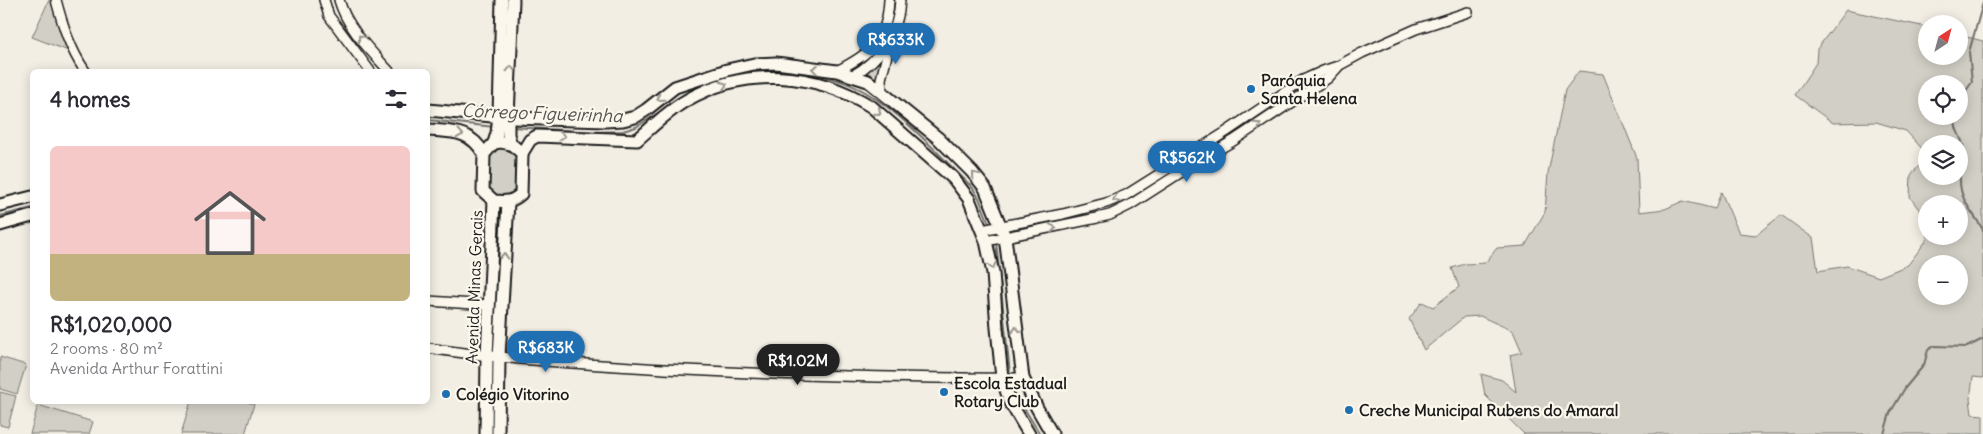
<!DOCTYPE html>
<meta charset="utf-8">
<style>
:root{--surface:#fff;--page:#f7f7f7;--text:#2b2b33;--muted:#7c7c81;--line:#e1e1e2;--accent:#1f6fb2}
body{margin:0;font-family:Delius,sans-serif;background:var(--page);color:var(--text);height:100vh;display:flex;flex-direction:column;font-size:19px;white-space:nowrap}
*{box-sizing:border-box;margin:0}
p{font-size:16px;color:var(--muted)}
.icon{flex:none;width:28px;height:28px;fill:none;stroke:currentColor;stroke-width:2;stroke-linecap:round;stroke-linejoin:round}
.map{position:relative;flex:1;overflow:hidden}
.drawer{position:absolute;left:30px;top:69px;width:400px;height:335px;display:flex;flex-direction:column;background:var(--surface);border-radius:8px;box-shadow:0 2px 12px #0003}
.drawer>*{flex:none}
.needle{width:32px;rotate:36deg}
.fabs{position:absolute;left:1918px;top:15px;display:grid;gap:10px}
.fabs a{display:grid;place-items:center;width:50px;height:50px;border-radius:50%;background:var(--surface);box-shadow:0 2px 12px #0003;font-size:25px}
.price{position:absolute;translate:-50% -42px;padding:0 11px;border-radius:18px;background:var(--accent);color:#fff;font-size:16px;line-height:32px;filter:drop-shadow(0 1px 2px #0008)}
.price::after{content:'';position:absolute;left:50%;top:30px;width:15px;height:11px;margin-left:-8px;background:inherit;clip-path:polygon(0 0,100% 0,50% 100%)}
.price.current{background:#222;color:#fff}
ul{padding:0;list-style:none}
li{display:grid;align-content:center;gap:10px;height:265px;padding:0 20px}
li+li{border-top:1px solid var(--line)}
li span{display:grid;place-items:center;height:155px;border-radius:8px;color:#555}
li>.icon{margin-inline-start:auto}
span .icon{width:90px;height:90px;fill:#fffc;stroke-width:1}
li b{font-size:21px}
h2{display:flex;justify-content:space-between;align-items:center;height:60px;padding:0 20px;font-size:21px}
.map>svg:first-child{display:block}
.green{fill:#d2cfc6;stroke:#777671;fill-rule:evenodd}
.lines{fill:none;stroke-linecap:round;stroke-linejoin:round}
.stream{stroke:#716f6b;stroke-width:2}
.minor-casing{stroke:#1c1c1c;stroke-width:12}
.major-casing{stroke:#1c1c1c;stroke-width:15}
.minor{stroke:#fbf7ec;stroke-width:9}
.major{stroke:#fbf7ec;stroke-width:11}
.oneway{stroke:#97948e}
.poi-dot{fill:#1f6fb2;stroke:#fbf7ec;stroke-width:2}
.labels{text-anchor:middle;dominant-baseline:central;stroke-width:4.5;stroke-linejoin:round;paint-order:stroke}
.poi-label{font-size:16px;font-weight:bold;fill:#1c1c1c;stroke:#fbf7ec;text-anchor:start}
.street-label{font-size:16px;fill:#1c1c1c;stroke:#fbf7ec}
.water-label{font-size:18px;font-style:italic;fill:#545351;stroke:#fbf7ec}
</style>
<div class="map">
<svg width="1983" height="434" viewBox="0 0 1983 434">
<rect width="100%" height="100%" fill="#f2eee4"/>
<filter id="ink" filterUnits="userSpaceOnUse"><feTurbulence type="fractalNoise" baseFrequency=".02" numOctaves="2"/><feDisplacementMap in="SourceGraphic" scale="10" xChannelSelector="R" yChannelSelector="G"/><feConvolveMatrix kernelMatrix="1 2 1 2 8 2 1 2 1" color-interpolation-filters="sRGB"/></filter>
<g filter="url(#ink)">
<g class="green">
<path d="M49,0H53L71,52L32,37Z"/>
<path d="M1846,10L1926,27V56H1959V35L1983,41V378L1973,377L1970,399L1972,414L1983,415V434H1524L1485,395L1481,374L1502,380L1516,392L1510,355L1522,352L1513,331L1480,316L1464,317L1424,350L1409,319L1422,302L1433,307L1459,287L1452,268L1465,264L1485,263L1497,248L1525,246L1545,212L1548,173L1565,90L1579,71L1603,74L1637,158L1639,212L1665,209L1683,201L1715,209L1721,192L1739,233L1756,235L1781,215L1813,238L1818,271L1847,266L1879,277L1908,265L1926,241L1927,236H1959V204H1926V219L1910,197L1911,175L1926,158V176H1959V144H1926V153L1906,131L1876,122L1833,123L1795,95L1816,63L1817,49ZM1926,84H1959V116H1926ZM1926,264H1959V296H1926Z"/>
<path d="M899,14L890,43L882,92L837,71L871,49L888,16Z"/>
<path d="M501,148L508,149L518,156L517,189L512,194L499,198L487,188C488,174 485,154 501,148Z"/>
<path d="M499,207L503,208L494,434H491V378Z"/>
<path d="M0,357L26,365L17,394L0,389Z"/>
<path d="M0,392L16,396L8,427L0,425Z"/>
<path d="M191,401H245L254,404L245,434H181Z"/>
<path d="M38,405L93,422L89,434H30Z"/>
</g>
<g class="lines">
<g class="stream">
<path d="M738,76C775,65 833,73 867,93C906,117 939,155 972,187L979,198L990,226"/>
<path d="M678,99L688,92L697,89"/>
<path d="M1959,101L1972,82L1969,52L1983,3"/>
<path d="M1956,116C1953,132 1963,136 1964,150C1965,160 1959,171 1960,181C1960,201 1974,213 1983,230"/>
<path d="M428,120L495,127"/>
<path d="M512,127L596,132L623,131L636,127L664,109"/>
<path d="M0,216L32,208"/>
<path d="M996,242L1010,374"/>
<path d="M1012,381L1014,392L1040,434"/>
<path d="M1884,434L1890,413L1905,388L1924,365L1928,350L1934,346L1967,347L1983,339"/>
</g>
<defs>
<g id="minor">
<path d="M56,0C63,26 70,49 85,71"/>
<path d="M324,0L329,16L370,71"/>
<path d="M339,0C347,28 370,50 389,71"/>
<path d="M837,71C872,52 887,41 889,0"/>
<path d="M852,76C880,60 899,33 900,0"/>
<path d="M882,92L881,79L890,43"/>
<path d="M982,230L1063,214L1106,203L1126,195L1226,132L1303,80L1323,71L1338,66L1362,53L1416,29L1468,12"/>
<path d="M986,241L1097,218L1110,215L1130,205L1197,162L1233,141L1328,78L1338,67"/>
<path d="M428,301L489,305"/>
<path d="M428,348C506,360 585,364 664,369C784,375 903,379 1023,378"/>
</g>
<g id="major">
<path d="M428,110L513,118L605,121L623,120L635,117L646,110L675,87L727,70L754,64L776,63L837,71L868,81L938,138L972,172L985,188L1005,237L1023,378L1037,408L1052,434"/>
<path d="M428,130C452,132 471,130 484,154"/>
<path d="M501,142L511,144L522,153L521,194C512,202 506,202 494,201L483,191L484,154L494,143Z"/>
<path d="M494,143L497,133L499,116L502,0"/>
<path d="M511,144L508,135V117L513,0"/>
<path d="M522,153L530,140L537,136L637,140C652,127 669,110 687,100C745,66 816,72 872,107L953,178L969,199L986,241L993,273L997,328L1002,378L1010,402L1029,434"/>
<path d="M0,205L32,197"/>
<path d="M0,225L32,216"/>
<path d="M486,434L487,356L494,201"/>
<path d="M498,434L499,358L508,202"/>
</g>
</defs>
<use href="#minor" class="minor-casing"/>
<use href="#major" class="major-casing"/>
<use href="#minor" class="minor"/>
<use href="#major" class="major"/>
</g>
<defs><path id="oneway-chevron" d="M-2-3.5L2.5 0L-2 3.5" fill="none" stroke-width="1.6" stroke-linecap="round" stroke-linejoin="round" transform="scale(1.25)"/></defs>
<g class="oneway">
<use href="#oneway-chevron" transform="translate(361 38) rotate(-127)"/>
<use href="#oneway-chevron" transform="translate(511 69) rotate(-88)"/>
<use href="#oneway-chevron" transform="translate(815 69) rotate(-173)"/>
<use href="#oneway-chevron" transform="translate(724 85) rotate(-18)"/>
<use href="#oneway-chevron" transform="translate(660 98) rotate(141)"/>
<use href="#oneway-chevron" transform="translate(878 112) rotate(41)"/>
<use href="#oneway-chevron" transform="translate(1258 125) rotate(-34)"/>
<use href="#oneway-chevron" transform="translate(460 134) rotate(11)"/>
<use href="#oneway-chevron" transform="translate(562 136) rotate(2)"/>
<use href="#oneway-chevron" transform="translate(975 175) rotate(-130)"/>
<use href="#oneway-chevron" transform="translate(1116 199) rotate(158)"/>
<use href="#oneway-chevron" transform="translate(1053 228) rotate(-10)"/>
<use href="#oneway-chevron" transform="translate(504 256) rotate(-88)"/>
<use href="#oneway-chevron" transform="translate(992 266) rotate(78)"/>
<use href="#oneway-chevron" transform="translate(1016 330) rotate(-97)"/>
</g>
</g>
<g class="poi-dot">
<circle cx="1251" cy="89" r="5"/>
<circle cx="944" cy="392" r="5"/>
<circle cx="446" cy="394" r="5"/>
<circle cx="1349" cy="410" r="5"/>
</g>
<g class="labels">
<g class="poi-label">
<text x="1261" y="80">Paróquia<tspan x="1261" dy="18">Santa Helena</tspan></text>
<text x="954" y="383">Escola Estadual<tspan x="954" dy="18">Rotary Club</tspan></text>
<text x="456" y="394">Colégio Vitorino</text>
<text x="1359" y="410">Creche Municipal Rubens do Amaral</text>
</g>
<g class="street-label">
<text transform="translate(474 287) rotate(-88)">Avenida Minas Gerais</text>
</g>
<g class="water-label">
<text transform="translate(542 113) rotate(2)">Córrego Figueirinha</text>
</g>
</g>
</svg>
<div class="fabs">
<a><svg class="needle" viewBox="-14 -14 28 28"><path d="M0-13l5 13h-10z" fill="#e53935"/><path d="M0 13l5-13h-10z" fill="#7c7c81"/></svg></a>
<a><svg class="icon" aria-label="locate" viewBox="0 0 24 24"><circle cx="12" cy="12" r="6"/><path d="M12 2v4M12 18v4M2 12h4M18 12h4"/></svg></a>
<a><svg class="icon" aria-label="layers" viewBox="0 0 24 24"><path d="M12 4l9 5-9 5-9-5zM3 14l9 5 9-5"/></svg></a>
<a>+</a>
<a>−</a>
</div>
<b class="price" style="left:896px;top:65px">R$633K</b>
<b class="price" style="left:1187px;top:183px">R$562K</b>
<b class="price" style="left:546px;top:373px">R$683K</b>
<b class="price current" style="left:798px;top:386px">R$1.02M</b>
<section class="drawer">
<h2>4 homes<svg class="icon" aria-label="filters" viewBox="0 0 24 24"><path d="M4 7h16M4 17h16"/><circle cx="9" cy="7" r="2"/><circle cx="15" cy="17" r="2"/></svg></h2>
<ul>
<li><span style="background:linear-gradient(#f6c9c9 70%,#c2b280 0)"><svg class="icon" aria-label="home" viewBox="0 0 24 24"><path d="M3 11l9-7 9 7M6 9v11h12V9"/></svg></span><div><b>R$1,020,000</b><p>2 rooms · 80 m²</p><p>Avenida Arthur Forattini</p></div></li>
</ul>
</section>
</div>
